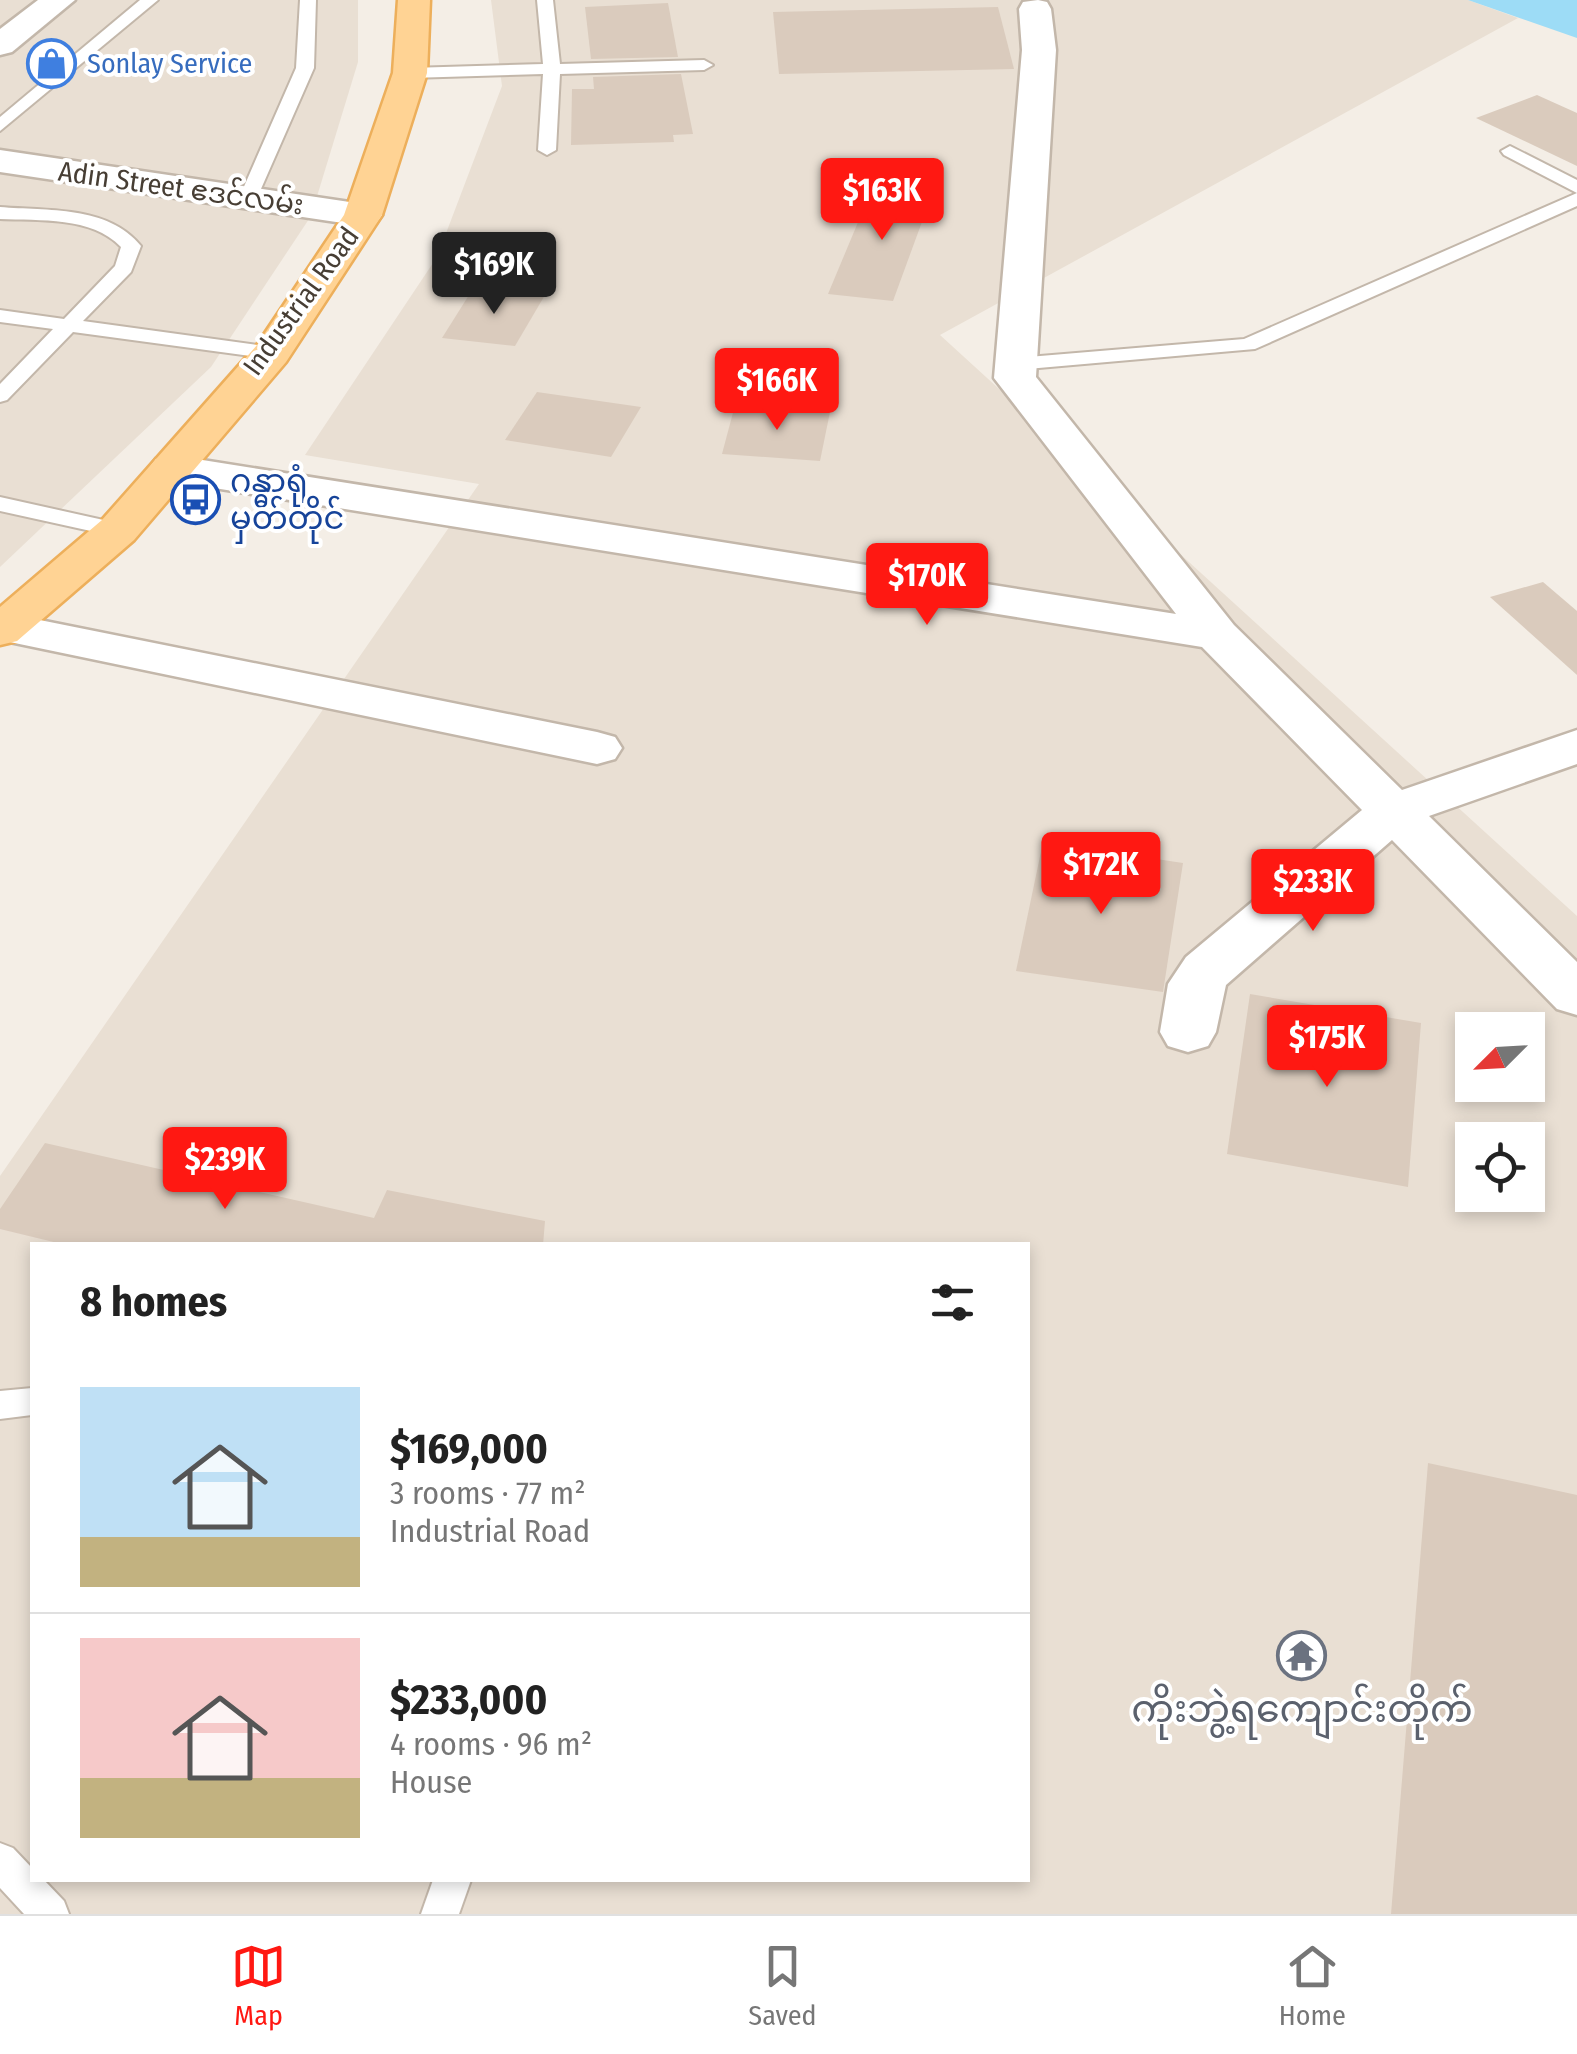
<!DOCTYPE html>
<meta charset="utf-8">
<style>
:root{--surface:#fff;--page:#f6f6f6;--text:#222;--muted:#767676;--line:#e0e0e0;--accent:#ff1812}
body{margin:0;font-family:"Fira Sans Condensed","Noto Sans Myanmar",sans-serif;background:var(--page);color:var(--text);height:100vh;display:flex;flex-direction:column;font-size:38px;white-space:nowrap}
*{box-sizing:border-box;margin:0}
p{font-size:32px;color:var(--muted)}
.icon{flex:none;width:55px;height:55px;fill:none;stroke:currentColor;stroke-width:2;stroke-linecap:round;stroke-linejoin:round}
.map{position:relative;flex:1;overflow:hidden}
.sheet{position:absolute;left:30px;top:1242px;width:1000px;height:640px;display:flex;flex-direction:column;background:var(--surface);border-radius:0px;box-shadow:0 5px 15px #0003}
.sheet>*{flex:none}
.needle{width:65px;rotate:246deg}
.tools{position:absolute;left:1455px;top:1012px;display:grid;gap:20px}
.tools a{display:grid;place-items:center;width:90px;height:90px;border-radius:0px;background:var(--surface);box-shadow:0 5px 15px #0003;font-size:50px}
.price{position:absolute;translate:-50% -85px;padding:0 22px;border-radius:10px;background:var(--accent);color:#fff;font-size:32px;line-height:65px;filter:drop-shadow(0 2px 5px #0008)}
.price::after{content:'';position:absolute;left:50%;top:60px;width:30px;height:22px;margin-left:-15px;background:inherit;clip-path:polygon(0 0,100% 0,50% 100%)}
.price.active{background:#222;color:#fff}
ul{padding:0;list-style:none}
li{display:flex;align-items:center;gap:30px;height:250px;padding:0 50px}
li+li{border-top:2px solid var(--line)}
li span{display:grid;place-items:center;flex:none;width:280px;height:200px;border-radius:0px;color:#555}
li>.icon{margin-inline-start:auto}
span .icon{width:120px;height:120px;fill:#fffc;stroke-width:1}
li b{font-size:42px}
h2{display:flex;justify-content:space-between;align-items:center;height:120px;padding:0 50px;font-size:42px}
.menu{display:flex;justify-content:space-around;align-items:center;height:140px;border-top:2px solid var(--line);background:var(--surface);font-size:28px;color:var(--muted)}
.menu a{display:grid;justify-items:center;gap:5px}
.menu .active{color:var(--accent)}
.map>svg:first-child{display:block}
.residential{fill:#e9dfd3;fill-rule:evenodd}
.water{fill:#9ddcf6}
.building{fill:#dacbbd}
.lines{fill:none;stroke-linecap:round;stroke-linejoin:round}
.service-casing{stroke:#c3b7aa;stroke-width:4}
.minor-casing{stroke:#c3b7aa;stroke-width:5}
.primary-casing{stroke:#edaf5b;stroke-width:5}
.service{fill:#fff;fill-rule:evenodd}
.minor{fill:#fff;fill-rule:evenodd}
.primary{fill:#ffd394;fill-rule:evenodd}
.labels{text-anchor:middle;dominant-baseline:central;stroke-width:8;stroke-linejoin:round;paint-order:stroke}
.far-shop-label{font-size:28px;fill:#366cbe;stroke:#fff;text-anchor:start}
.far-street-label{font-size:28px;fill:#473e34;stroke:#fff}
.transit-label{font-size:32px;fill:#164399;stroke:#fff;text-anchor:start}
.near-worship-label{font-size:38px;fill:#5b616d;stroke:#fff}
</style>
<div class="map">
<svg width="1577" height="1914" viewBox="0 0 1577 1914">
<rect width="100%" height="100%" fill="#f4eee6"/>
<g class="residential">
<path d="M0,0H358V62L311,216L211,367L0,567Z"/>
<path d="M491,0H1468L1518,18L940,335L1577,916V1914H0V1176L479,484L305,455L437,257L502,86ZM1472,1030H1528V1085H1472ZM1472,1140H1528V1195H1472ZM32,1245H1028V1880H32Z"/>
</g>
<path class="water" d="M1468,0H1577V38Z"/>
<g class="building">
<path d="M668,3L678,57L591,59L585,7Z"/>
<path d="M998,7L1014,69L779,74L773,12Z"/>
<path d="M681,74L693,134L673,135L674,142L571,145L572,89H594L593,77Z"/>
<path d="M1537,95L1577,113V166L1476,118Z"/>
<path d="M874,184L934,189L893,301L828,294Z"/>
<path d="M474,287L545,295L515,346L442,338Z"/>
<path d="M537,392L641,407L611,457L505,440Z"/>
<path d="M735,405L830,412L820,461L722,454Z"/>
<path d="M1543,582L1577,611V675L1490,597Z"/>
<path d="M1043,842L1183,863L1163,992L1016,971Z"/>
<path d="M1250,994L1421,1023L1408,1187L1227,1154Z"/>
<path d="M45,1143L374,1218L387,1190L545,1221L543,1245H66L0,1229V1209Z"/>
<path d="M1428,1463L1577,1495V1914H1391Z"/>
</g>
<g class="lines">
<defs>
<g id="service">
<path d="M140,0H158L0,131V117Z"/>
<path d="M300,0H316L314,68L257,198L255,202H241L239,198L296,68Z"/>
<path d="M537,0H553L560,64L704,60L713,65L704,70L560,74L556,150L547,155L538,150L543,74L410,78L401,73L410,68L543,64Z"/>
<path d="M1510,146L1577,180V193L1504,155L1501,151Z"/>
<path d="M1577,193V206L1255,349L1016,370L1006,364L1016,358L1244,339Z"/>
<path d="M0,207C47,211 108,205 141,246L131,272L83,321L272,347L282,353L272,359L73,332L7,400L0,402V384L53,329L0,322V310L64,319L115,266L121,247C91,216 40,221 0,219Z"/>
<path d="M0,497L126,525L129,530L118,537L0,511Z"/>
<path d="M32,1388V1415L0,1419V1391Z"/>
<path d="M0,1843L13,1848L32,1868V1880H44L64,1901L69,1914H24L0,1888Z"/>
<path d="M433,1880H471L459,1914H421Z"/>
</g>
<g id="minor">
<path d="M38,0H75L12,52L0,55V29Z"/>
<path d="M1038,0L1047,2L1051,9L1056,50L1036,377L1234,625L1402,790L1577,730V764L1429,816L1577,962V1015L1557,1009L1392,840L1226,985L1216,1032L1208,1046L1188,1052L1168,1046L1160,1032L1168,984L1186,957L1362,810L1202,647L171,481L156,477L149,468L156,459L171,455L1176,614L994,378L1022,50L1019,9L1023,2Z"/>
<path d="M0,150L363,204L376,207L382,215L376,223L363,226L0,172Z"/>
<path d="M5,613L597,732L615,737L622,748L615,759L597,764L5,641L0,640V614Z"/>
</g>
<path id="primary" d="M398,0H430L427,73L382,215L286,362L134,540L17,641L0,645V607L102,520L257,345L344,215L393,73Z"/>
</defs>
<use href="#service" class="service-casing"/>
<use href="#minor" class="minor-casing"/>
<use href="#primary" class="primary-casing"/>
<use href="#service" class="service"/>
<use href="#minor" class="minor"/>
<use href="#primary" class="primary"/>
</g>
<defs>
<symbol id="shop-ring" viewBox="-11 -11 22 22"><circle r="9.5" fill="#fff" stroke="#3f7fe0" stroke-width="1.5"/><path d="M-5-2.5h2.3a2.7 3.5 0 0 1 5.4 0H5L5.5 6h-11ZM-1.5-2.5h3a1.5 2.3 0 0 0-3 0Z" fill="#3f7fe0"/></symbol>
<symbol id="bus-ring" viewBox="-11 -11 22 22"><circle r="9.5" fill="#fff" stroke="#1a4fb4" stroke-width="1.5"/><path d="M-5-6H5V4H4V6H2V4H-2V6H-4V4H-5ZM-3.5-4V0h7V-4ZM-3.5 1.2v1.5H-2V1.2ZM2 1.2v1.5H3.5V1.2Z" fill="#1a4fb4"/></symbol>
<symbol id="temple-ring" viewBox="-11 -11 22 22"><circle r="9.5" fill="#fff" stroke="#6b7280" stroke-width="1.5"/><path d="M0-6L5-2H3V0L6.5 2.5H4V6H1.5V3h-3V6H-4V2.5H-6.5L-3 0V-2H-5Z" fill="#6b7280"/></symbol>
</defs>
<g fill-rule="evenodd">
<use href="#shop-ring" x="24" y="36" width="55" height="55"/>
<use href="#bus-ring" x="168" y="472" width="55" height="55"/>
<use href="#temple-ring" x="1274" y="1628" width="55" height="55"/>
</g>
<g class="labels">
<g class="far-shop-label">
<text x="87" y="63">Sonlay Service</text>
</g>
<g class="far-street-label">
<text transform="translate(181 188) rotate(8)">Adin Street ဧဒင်လမ်း</text>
<text transform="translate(301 301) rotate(-54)">Industrial Road</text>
</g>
<g class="transit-label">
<text x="230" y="481">ဂန္ဓာရုံ<tspan x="230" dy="37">မှတ်တိုင်</tspan></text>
</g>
<g class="near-worship-label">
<text x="1302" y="1709">ကိုးဘွဲ့ရကျောင်းတိုက်</text>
</g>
</g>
</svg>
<div class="tools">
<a><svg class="needle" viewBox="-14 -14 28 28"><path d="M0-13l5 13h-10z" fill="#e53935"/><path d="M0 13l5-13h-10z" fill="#767676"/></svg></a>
<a><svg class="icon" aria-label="locate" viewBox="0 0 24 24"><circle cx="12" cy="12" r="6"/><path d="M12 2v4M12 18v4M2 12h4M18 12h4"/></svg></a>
</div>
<b class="price" style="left:882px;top:243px">$163K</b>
<b class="price active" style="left:494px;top:317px">$169K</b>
<b class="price" style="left:777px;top:433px">$166K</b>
<b class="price" style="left:927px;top:628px">$170K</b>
<b class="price" style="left:1101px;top:917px">$172K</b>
<b class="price" style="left:1313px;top:934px">$233K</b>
<b class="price" style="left:1327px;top:1090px">$175K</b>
<b class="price" style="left:225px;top:1212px">$239K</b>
<section class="sheet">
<h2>8 homes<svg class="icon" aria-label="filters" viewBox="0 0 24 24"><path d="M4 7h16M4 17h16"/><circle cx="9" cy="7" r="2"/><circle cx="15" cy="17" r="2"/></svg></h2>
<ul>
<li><span style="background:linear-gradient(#bfe0f5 75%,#c2b280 0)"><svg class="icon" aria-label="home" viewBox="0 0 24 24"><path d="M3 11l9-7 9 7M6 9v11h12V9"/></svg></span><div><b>$169,000</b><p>3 rooms · 77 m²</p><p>Industrial Road</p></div></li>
<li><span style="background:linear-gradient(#f6c9c9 70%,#c2b280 0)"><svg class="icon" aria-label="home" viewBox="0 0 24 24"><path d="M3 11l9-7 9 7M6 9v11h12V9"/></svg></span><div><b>$233,000</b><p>4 rooms · 96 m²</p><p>House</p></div></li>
</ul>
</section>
</div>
<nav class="menu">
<a class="active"><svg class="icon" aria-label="map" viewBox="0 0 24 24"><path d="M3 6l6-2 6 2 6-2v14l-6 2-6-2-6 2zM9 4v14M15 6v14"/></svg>Map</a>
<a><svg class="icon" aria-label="saved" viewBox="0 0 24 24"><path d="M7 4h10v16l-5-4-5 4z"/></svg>Saved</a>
<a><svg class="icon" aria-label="home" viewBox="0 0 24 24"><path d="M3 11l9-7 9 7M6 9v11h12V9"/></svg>Home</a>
</nav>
